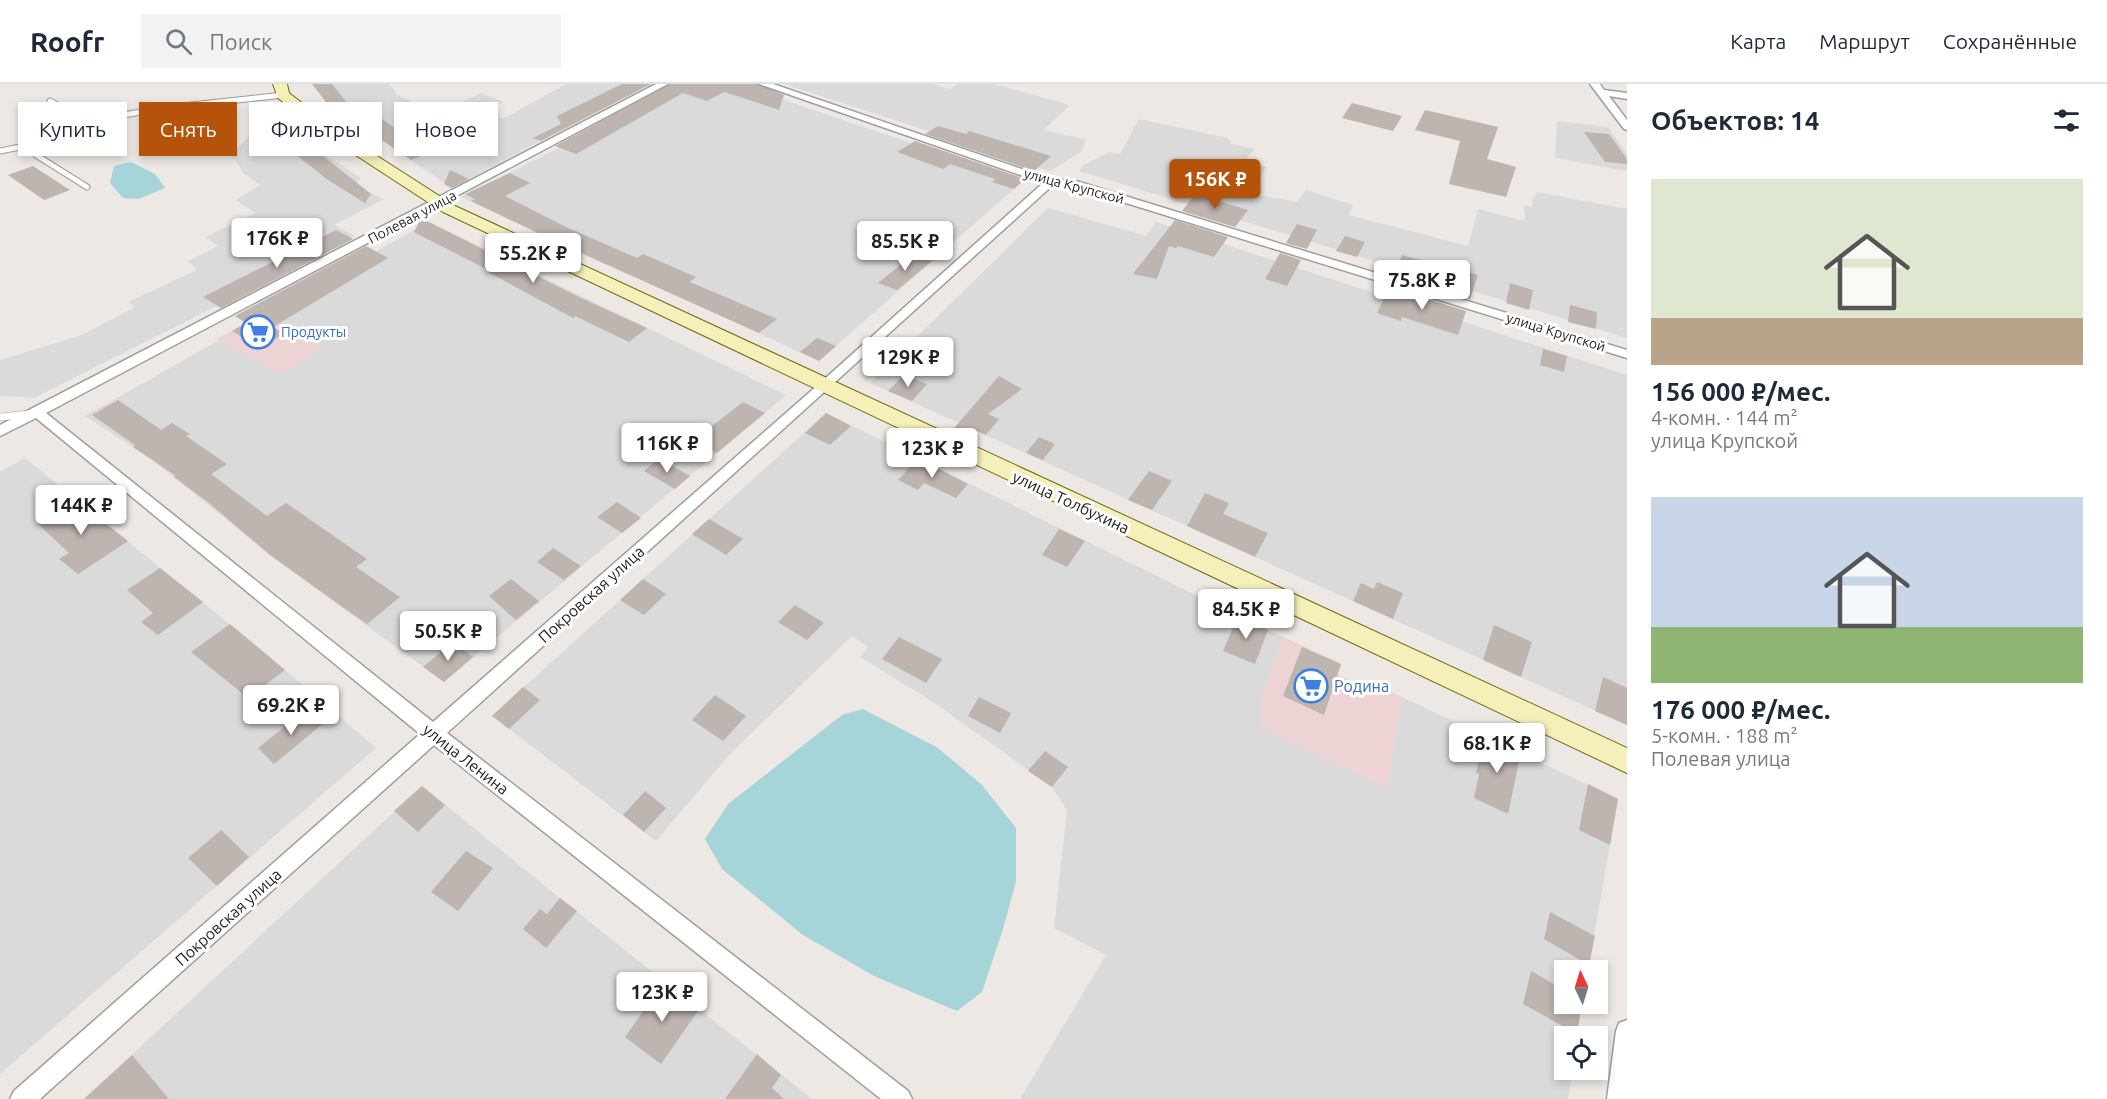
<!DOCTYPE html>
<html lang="ru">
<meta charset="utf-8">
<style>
:root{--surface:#fff;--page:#f2f2f3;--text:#1f2937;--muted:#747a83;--line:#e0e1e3;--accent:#b45309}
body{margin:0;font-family:Ubuntu,sans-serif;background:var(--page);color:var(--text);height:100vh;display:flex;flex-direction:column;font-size:22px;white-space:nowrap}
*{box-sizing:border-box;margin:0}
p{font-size:20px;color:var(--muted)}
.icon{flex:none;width:33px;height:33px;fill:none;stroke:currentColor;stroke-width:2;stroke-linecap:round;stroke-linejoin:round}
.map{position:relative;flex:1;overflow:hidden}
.details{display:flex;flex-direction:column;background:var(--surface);width:480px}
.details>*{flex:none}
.banner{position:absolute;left:18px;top:18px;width:570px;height:54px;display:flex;gap:12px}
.needle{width:39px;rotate:356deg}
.buttons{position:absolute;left:1554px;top:876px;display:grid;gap:12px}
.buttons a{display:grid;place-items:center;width:54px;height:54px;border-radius:0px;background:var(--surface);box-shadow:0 3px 9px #0003;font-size:30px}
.price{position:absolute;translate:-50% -51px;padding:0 14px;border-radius:6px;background:#fff;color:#222;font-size:20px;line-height:39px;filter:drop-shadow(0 2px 3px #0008)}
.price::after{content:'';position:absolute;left:50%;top:36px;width:18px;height:14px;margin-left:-9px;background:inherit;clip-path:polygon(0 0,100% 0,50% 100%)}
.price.selected{background:var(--accent);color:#fff}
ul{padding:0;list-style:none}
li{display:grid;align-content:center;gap:12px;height:318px;padding:0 24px}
li span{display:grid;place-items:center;height:186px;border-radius:0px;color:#555}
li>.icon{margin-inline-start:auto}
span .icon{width:108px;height:108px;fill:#fffc;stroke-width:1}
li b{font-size:26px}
h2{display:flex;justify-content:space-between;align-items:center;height:72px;padding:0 24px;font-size:26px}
.tag{padding:0 21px;border-radius:0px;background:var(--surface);box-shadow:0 3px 9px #0003;font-size:21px;line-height:54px}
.tag.selected{background:var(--accent);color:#fff}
header{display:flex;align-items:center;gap:36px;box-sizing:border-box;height:84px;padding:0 30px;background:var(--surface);border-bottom:2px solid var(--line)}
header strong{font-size:28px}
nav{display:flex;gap:33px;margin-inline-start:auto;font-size:21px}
.search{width:420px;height:54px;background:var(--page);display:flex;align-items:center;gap:15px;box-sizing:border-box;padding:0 21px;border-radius:0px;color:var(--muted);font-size:22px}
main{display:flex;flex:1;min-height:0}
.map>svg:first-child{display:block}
.residential{fill:#dbdada}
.commercial{fill:#eed3d5}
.water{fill:#a5d4d9}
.building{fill:#beb4b0}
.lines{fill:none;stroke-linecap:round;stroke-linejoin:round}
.lane-far1-casing{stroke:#9e9e9e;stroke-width:7}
.lane-casing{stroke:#9e9e9e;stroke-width:8}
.street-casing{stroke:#9e9e9e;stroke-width:3}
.secondary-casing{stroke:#6c6a0b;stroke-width:2}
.lane-far1{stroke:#fff;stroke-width:5}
.lane{stroke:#fff;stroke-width:7}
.street{fill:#fff;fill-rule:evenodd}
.secondary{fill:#f5f0b9;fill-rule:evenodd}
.labels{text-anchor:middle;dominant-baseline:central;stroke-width:6;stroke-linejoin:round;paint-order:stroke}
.far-street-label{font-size:14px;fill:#1d1d1d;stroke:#fff}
.far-shop-label{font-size:14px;fill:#366cbe;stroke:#fff;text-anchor:start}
.street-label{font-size:16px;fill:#1d1d1d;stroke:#fff}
.shop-label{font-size:16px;fill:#366cbe;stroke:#fff;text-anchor:start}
</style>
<header>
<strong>Roofr</strong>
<div class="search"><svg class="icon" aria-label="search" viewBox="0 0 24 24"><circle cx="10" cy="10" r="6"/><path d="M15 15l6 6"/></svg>Поиск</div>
<nav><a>Карта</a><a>Маршрут</a><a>Сохранённые</a></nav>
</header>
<main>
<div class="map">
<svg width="1627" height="1015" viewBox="0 0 1627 1015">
<rect width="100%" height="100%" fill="#ede8e3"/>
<g class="residential">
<path d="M316,0H389L396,8L395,10L417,20L443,27L481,9L503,18L488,27L503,35L566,0H646L452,104L328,21Z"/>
<path d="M672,0H737L1023,97L819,277L461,113L559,64Z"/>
<path d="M784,0H933L950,5L958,0H994L1070,21L1044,46L1086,56L1081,68L1050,87Z"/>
<path d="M1139,35L1228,54L1232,60L1255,65L1244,77L1266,83L1248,109L1296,118L1306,106L1353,121L1349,131L1468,162L1478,125L1525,137L1524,121L1532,123V117L1537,108L1627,125V254L1079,87L1084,81L1109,68L1120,70Z"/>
<path d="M1557,37L1608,43L1627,70V87L1555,74Z"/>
<path d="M284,44L361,94L355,101L384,115L334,141L355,152L34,314L0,312V276L82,251L135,223L128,218L197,186L188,177L218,162L205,153L255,129L236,116L260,101L242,88L239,81L230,71L249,53Z"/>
<path d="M1048,124L1146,152L1156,138L1627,291V641L870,299Z"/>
<path d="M428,138L786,311L444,598L270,471L150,374L85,332Z"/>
<path d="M826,329L1238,532L1341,580L1338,591L1366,603L1370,598L1618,715L1588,886H1564V920H1582L1576,952H1564V986H1572L1568,1015H1020L1106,871L1054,844L1067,726L1052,703L933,618L860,573L868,563L852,552L730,670L656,757L492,632Z"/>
<path d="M25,374L270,573L376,664L0,990V388Z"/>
<path d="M422,702L560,814L812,1015H84Z"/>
</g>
<g class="commercial">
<path d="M264,229L324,263L281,290L216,255Z"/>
<path d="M1283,553L1341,580L1338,591L1366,603L1370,598L1401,613L1388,704L1260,643L1261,614Z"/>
</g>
<g class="water">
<path d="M131,78L155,90L165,104L139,115L123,114L110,99L114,82Z"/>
<path d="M863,625L938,664L982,701L1016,744V797L1003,845L982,908L957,927L874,892L803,851L722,785L705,755L728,720L842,631Z"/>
</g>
<g class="building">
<path d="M312,0H332L362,38L326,18Z"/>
<path d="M622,0H651L541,57L533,54L561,40L557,32Z"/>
<path d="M670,0H757L784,11L779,26L724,8L707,17L683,9L576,70L555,62Z"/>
<path d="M1352,19L1402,32L1393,47L1342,34Z"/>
<path d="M1425,26L1498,43L1487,75L1516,83L1506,113L1449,100L1460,57L1415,46Z"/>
<path d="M382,35L401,49L429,69L411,76L362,42Z"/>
<path d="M938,42L966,50L969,47L1051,72L1034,87L925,50Z"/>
<path d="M1584,48L1609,50L1627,75V80L1605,78Z"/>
<path d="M915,57L1025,95L1014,105L992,98L995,95L950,80L943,85L897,68Z"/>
<path d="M313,64L371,110L365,119L328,96L295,70Z"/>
<path d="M33,82L70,106L44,116L8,91Z"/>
<path d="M450,86L469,95L452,104L444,100Z"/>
<path d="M510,89L530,99L505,112L566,143L637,174L643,170L696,193L690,198L777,235L759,249L563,161L471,117L475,115L465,110Z"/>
<path d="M1196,109L1212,115L1248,126L1235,143L1182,127Z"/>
<path d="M421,134L581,214L647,244L629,258L575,232L573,234L488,188L490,187L414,148Z"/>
<path d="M1175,136L1228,153L1214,173L1178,162L1176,164L1169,162L1157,195L1133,190Z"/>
<path d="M1297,140L1317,146L1307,165L1286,159Z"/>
<path d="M336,146L353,155L221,224L203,213Z"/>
<path d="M1345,152L1365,158L1357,173L1336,167Z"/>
<path d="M366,162L388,174L273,243L284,250L259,264L232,247L246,239L235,232Z"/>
<path d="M1280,169L1301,176L1287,202L1265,195Z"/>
<path d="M914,170L932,177L897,206L878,199Z"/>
<path d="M1402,171L1478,191L1470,215L1393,192Z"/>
<path d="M1510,199L1533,206L1529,226L1506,219Z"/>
<path d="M1389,203L1466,227L1458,251L1402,233L1401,237L1377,229Z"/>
<path d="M1570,221L1597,228L1596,245L1568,238Z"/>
<path d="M817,254L836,262L819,277L800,268Z"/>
<path d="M1543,265L1567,272L1564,288L1540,281Z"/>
<path d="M904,291L927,300L912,317L888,307Z"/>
<path d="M999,292L1022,305L988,330L999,335L986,351L970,344L958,352L950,349Z"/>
<path d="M118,316L161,346L172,339L190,350L186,352L227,380L211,390L267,432L286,419L367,475L356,483L400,513L367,540L344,524L270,471L209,419L174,393L176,392L133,363L135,361L92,331Z"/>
<path d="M743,318L765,329L717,369L694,356Z"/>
<path d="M826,329L851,342L830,361L805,349Z"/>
<path d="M1039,353L1055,360L1043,376L1026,369Z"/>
<path d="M659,374L690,392L675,405L644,387Z"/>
<path d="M917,375L937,384L968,400L956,414L924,399L918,406L898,396Z"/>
<path d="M1149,387L1172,397L1152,426L1128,416Z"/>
<path d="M1205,409L1229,419L1223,430L1268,449L1255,473L1187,442Z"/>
<path d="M77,417L128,457L78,490L59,475L69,469L37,439L45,435L43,432Z"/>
<path d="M617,418L641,434L622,449L597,433Z"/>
<path d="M709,435L743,455L726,471L692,450Z"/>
<path d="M1059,445L1085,457L1067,483L1042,471Z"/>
<path d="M553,464L581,482L564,496L537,478Z"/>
<path d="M160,484L203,518L158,551L141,538L153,529L127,506Z"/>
<path d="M511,495L539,517L516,536L489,512Z"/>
<path d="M643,495L666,510L644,531L620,516Z"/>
<path d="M1377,498L1403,509L1393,535L1353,517L1361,499L1374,505Z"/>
<path d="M795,521L824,539L807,556L778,538Z"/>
<path d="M1238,532L1268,546L1255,580L1223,567Z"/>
<path d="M230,540L285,586L248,614L191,568Z"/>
<path d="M1494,541L1532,558L1521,593L1483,576Z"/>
<path d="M899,553L942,575L926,599L882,575Z"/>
<path d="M453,558L473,573L444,598L423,583Z"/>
<path d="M1302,563L1341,580L1324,631L1283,612Z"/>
<path d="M1603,593L1627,604V641L1595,627Z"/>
<path d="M523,603L540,616L509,645L492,632Z"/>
<path d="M715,611L746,632L723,657L692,636Z"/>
<path d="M979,613L1011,629L1000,649L968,632Z"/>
<path d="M308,624L325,638L274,680L258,664Z"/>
<path d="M1484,652L1521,668L1508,730L1474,714L1479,690L1476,689Z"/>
<path d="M1045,667L1068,683L1052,703L1028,687Z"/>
<path d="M1588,700L1618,715L1610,761L1579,746Z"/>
<path d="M422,702L445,721L418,748L394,727Z"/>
<path d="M645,707L666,724L644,748L623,731Z"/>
<path d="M221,746L249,773L217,802L188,774Z"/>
<path d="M466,767L493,784L458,827L431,808Z"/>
<path d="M560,814L577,827L546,864L523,845L540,825L547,830Z"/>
<path d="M1550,828L1595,852L1589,881L1544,855Z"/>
<path d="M1531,887L1564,906V920H1582L1577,950L1523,920Z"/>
<path d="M664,897L700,924L661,980L625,953Z"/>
<path d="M757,970L781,991L772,1004L784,1015H725Z"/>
<path d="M132,971L169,1015H84Z"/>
</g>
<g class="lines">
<defs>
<g id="lane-far1">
<path d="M50,17L78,32L112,33L164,24L283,11"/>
<path d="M0,67L45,58"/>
<path d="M87,103L36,71L51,50L95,35"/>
</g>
<path id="lane" d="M0,333L29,330"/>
<g id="street">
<path d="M656,0H668L46,329L433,638L819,300L1043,99L759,0H773L1051,95L1076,97L1627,266V274L1071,102L1053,101L447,649L908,1007L912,1015H881L434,661L40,1015H10L14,1007L420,650L36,334L0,352V341Z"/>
<path d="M1590,0H1600L1604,6L1627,9V15L1609,12L1627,36V46L1624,45Z"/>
<path d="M1627,936V1015H1607L1616,947L1619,939Z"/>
</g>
<path id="secondary" d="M273,0H287L289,9L335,45L455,122L1627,664V689L443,128L325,51L278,14Z"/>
</defs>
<use href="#lane-far1" class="lane-far1-casing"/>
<use href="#lane" class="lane-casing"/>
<use href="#street" class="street-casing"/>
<use href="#secondary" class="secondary-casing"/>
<use href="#lane-far1" class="lane-far1"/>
<use href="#lane" class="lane"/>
<use href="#street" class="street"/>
<use href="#secondary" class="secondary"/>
</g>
<defs>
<symbol id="supermarket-ring" viewBox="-11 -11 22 22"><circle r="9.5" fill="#fff" stroke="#3f7fe0" stroke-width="1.5"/><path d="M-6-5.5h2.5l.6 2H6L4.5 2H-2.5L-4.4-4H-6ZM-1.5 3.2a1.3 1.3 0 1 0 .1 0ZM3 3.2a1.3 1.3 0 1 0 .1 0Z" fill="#3f7fe0"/></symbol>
</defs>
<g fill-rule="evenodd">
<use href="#supermarket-ring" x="239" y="229" width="38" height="38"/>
<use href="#supermarket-ring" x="1292" y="583" width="38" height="38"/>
</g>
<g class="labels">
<g class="far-street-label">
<text transform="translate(1074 102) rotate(15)">улица Крупской</text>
<text transform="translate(412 133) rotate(-28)">Полевая улица</text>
<text transform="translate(1556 248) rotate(17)">улица Крупской</text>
</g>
<g class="far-shop-label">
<text x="281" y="248">Продукты</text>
</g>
<g class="street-label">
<text transform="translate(1071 418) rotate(25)">улица Толбухина</text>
<text transform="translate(591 510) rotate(-42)">Покровская улица</text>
<text transform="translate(466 675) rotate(38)">улица Ленина</text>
<text transform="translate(228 833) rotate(-42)">Покровская улица</text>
</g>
<g class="shop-label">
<text x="1334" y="602">Родина</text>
</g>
</g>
</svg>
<div class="buttons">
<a><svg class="needle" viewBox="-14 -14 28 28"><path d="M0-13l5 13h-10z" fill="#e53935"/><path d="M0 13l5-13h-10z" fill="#747a83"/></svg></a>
<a><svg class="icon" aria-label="locate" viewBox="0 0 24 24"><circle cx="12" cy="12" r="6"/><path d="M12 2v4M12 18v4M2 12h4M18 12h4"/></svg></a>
</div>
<b class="price selected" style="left:1215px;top:126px">156K ₽</b>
<b class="price" style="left:277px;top:185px">176K ₽</b>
<b class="price" style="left:905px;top:188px">85.5K ₽</b>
<b class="price" style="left:533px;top:200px">55.2K ₽</b>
<b class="price" style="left:1422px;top:227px">75.8K ₽</b>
<b class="price" style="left:908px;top:304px">129K ₽</b>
<b class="price" style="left:667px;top:390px">116K ₽</b>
<b class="price" style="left:932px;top:395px">123K ₽</b>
<b class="price" style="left:81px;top:452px">144K ₽</b>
<b class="price" style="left:1246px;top:556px">84.5K ₽</b>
<b class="price" style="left:448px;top:578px">50.5K ₽</b>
<b class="price" style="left:291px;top:652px">69.2K ₽</b>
<b class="price" style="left:1497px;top:690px">68.1K ₽</b>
<b class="price" style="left:662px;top:939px">123K ₽</b>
<div class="banner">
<a class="tag">Купить</a>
<a class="tag selected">Снять</a>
<a class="tag">Фильтры</a>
<a class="tag">Новое</a>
</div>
</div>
<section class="details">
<h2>Объектов: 14<svg class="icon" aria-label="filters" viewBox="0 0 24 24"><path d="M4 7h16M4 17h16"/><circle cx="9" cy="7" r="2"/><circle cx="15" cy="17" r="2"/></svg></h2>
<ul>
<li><span style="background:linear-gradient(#dfe7d0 75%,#b9a48a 0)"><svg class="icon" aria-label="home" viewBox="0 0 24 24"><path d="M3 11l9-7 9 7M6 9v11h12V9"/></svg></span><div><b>156 000 ₽/мес.</b><p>4-комн. · 144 m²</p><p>улица Крупской</p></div></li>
<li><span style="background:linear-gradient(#c9d6e8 70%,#8fb573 0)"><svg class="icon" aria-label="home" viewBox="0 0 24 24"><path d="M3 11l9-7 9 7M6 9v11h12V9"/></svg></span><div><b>176 000 ₽/мес.</b><p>5-комн. · 188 m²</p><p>Полевая улица</p></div></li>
</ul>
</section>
</main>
